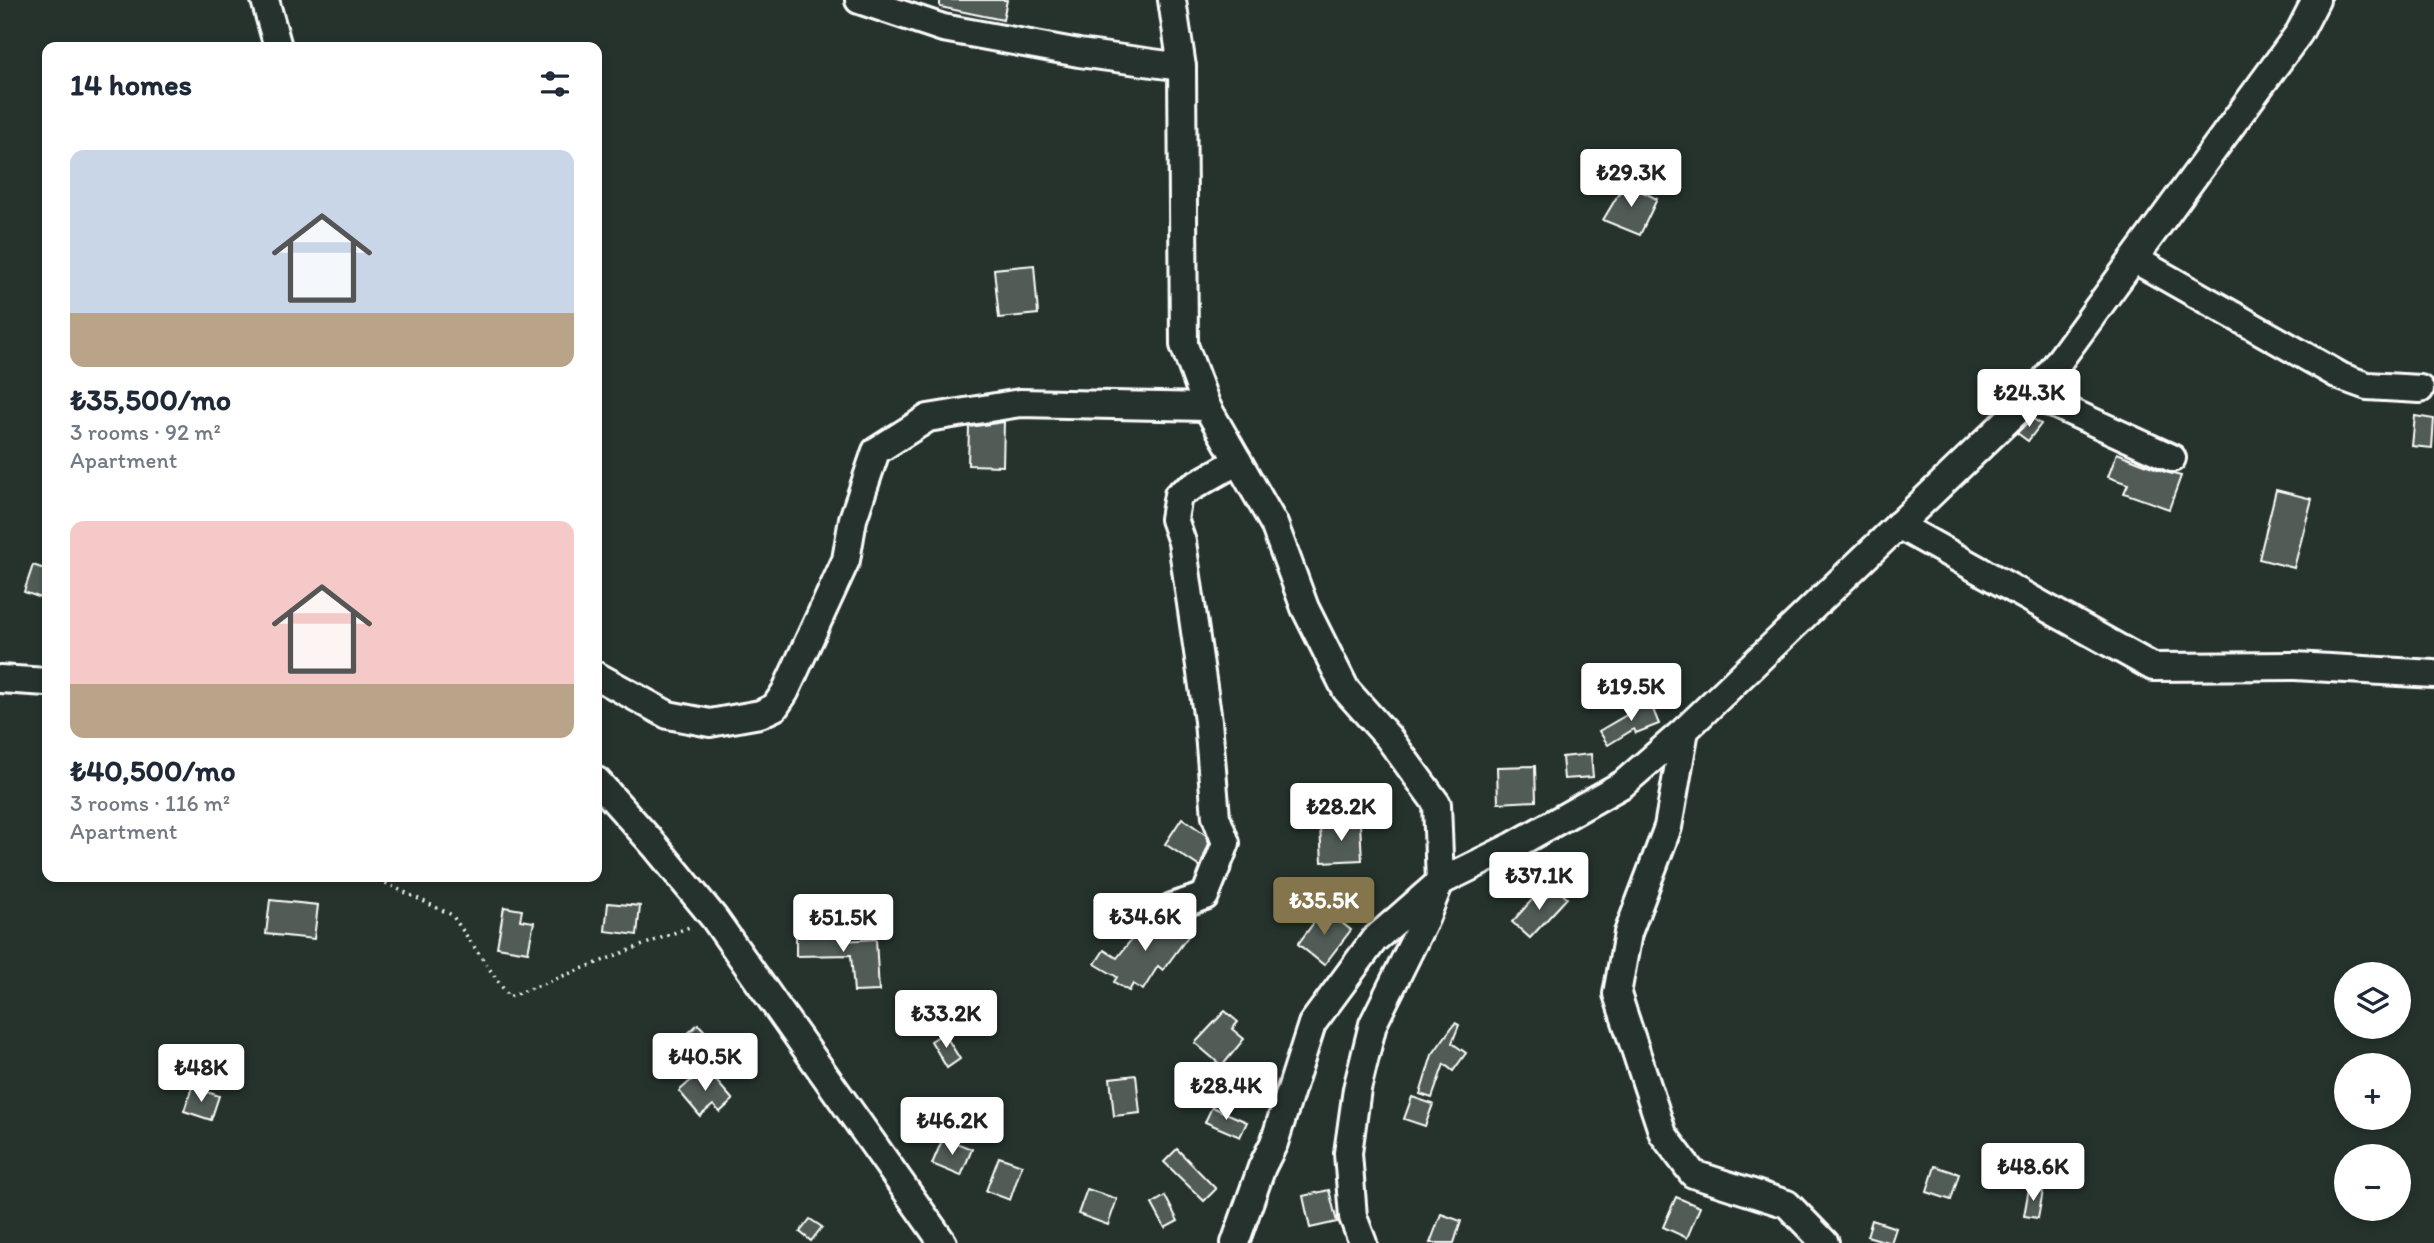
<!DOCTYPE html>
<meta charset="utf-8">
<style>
:root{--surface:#fff;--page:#f2f2f3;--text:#1f2937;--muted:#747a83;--accent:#84754c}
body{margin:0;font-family:Itim,sans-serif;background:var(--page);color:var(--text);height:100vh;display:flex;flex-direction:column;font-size:26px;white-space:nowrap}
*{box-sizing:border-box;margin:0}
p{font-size:23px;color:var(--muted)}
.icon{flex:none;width:38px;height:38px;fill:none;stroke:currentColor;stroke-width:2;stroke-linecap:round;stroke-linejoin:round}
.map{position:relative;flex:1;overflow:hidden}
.sheet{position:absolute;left:42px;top:42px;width:560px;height:840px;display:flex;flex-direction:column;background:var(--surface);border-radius:14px;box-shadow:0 4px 10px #0003}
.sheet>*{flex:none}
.controls{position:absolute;left:2334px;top:962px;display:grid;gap:14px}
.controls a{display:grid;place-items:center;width:77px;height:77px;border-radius:50%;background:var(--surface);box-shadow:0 4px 10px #0003;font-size:35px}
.price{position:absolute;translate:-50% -60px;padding:0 16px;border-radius:7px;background:#fff;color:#222;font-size:23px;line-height:46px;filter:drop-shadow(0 2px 4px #0008)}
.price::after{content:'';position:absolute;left:50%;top:42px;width:21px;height:16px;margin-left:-10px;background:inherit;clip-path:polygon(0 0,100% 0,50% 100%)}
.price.selected{background:var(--accent);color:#fff}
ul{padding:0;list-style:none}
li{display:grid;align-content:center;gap:14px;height:371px;padding:0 28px}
li span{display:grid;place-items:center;height:217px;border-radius:14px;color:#555}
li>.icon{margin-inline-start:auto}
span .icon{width:126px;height:126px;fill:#fffc;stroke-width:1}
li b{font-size:30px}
h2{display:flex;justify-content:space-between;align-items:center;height:84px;padding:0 28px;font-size:30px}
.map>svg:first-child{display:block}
.building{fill:#515c57;stroke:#fff;stroke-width:2}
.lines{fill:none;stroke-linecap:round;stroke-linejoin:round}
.minor-casing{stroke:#fff;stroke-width:32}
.path{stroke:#fff;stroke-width:3.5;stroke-dasharray:2 5;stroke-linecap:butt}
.minor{stroke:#26332d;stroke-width:26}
</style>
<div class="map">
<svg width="2434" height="1243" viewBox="0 0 2434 1243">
<rect width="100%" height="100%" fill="#26332d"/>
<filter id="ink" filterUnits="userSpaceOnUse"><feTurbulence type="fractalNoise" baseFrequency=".0143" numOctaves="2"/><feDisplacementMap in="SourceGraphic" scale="14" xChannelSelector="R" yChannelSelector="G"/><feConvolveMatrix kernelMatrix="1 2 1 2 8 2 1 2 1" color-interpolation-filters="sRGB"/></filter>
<g filter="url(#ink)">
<g class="building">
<path d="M940,0H1007L1003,20L940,7Z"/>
<path d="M1625,183L1657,199L1640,235L1603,220Z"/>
<path d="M1034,265L1038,314L999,318L994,269Z"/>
<path d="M2415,416L2434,419L2432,448L2412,446Z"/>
<path d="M2032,418L2041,424L2028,441L2017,433Z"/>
<path d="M1004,422L1003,466L968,465L969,427Z"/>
<path d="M2117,453L2165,472L2181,476L2169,509L2124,493L2128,484L2108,477Z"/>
<path d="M2276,490L2312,499L2294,568L2259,559Z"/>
<path d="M33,565L47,570V600L24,592Z"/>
<path d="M1650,702L1659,724L1636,733L1634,729L1608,745L1599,731L1628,714L1627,711Z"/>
<path d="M1591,754L1593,777L1564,779L1562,757Z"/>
<path d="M1535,766L1536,801L1498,803L1497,767Z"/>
<path d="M1182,818L1206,835L1209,843L1200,867L1165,844Z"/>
<path d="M1360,824L1362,860L1322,862L1320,827Z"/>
<path d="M1556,888L1567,898L1530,938L1512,922L1540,891L1547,897Z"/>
<path d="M270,900L318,905L314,939L266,934Z"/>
<path d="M608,903L640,906L637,935L605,931Z"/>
<path d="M504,907L522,910L520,920L534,922L528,952L497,947Z"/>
<path d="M1155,909L1162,919L1173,922L1189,935L1163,970L1158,966L1143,990L1133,984L1129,991L1114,982L1117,977L1095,964L1104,950L1117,958Z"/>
<path d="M1324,909L1351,930L1324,965L1298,944Z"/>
<path d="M828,923L844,925L842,941L876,939L879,991L854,992L851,955L796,956V930L826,931Z"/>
<path d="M1225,1011L1238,1022L1232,1029L1244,1039L1222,1066L1195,1043Z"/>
<path d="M1455,1023L1459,1025L1452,1043L1466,1053L1453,1071L1444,1064L1432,1098L1420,1094L1432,1055Z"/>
<path d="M698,1024L718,1045L699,1063L679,1042Z"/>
<path d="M944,1033L960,1059L947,1068L931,1041Z"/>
<path d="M705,1068L733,1100L720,1112L713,1105L700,1116L679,1091Z"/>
<path d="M1136,1075L1140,1113L1114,1116L1110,1078Z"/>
<path d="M192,1087L219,1096L211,1120L184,1111Z"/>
<path d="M1412,1097L1433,1104L1425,1126L1404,1119Z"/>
<path d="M1212,1107L1247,1122L1240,1137L1205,1122Z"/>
<path d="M943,1138L972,1149L961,1176L932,1164Z"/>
<path d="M1177,1149L1216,1189L1204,1201L1164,1162Z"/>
<path d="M999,1157L1022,1165L1010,1200L986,1191Z"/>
<path d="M1935,1166L1959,1174L1951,1200L1927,1192Z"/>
<path d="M2029,1188L2043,1191L2038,1218L2024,1216Z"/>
<path d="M1087,1189L1117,1199L1108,1225L1078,1214Z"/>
<path d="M1329,1190L1337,1222L1310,1228L1303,1196Z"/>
<path d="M1165,1196L1178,1221L1165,1228L1152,1204Z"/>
<path d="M1676,1197L1700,1207L1687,1238L1663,1227Z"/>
<path d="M1441,1214L1461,1221L1454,1243H1430Z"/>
<path d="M810,1219L822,1227L811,1241L800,1232Z"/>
<path d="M1872,1220L1896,1228L1891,1243L1867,1236Z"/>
</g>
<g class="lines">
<defs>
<g id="minor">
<path d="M265,0L278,47"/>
<path d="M859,0L943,28L1079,53L1182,67"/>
<path d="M1172,0L1182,67L1184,345L1207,407L1274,524L1305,608L1346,690L1388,737L1437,804L1440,882L1425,919L1373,1024L1357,1089L1348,1153L1353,1217L1363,1243"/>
<path d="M2134,259L2342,377L2367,386L2420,389"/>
<path d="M2034,395L2172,458"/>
<path d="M1898,525L2153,667L2295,666L2434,674"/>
<path d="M597,676L668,715L710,723L760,714L775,707L785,692L846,560L853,519L876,451L928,418L1020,403L1207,407"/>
<path d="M0,679L47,682"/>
<path d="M1685,730L1668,827L1628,933L1617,994L1663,1134L1693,1174L1787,1204L1825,1243"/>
<path d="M597,781L655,846L714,918L943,1243"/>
<path d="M1172,907L1205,896L1226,843L1216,817L1208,721L1182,542L1174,519L1178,495L1238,461"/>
<path d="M1235,1243L1262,1167L1274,1143L1312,1024L1374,940L1440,882L1513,846L1623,784L1685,730L2034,395L2299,33L2316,0"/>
</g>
</defs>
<use href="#minor" class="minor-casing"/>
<path class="path" d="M373,877L452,915L509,997L692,926"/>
<use href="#minor" class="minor"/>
</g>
</g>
</svg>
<div class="controls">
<a><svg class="icon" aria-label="layers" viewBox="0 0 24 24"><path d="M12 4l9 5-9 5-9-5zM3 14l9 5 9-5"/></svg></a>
<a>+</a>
<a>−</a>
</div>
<b class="price" style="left:1631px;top:209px">₺29.3K</b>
<b class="price" style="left:2029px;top:429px">₺24.3K</b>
<b class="price" style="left:1631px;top:723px">₺19.5K</b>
<b class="price" style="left:1341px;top:843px">₺28.2K</b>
<b class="price" style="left:1539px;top:912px">₺37.1K</b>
<b class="price selected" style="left:1324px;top:937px">₺35.5K</b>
<b class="price" style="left:1145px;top:953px">₺34.6K</b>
<b class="price" style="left:843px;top:954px">₺51.5K</b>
<b class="price" style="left:946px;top:1050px">₺33.2K</b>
<b class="price" style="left:705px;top:1093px">₺40.5K</b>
<b class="price" style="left:201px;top:1104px">₺48K</b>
<b class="price" style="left:1226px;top:1122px">₺28.4K</b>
<b class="price" style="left:952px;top:1157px">₺46.2K</b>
<b class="price" style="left:2033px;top:1203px">₺48.6K</b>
<section class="sheet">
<h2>14 homes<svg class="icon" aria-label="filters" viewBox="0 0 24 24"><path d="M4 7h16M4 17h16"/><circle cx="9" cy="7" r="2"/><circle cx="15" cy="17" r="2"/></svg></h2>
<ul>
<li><span style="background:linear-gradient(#c9d6e8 75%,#b9a48a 0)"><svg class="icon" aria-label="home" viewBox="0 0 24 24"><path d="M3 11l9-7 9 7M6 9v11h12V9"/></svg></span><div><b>₺35,500/mo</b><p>3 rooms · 92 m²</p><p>Apartment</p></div></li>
<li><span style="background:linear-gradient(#f6c9c9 75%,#b9a48a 0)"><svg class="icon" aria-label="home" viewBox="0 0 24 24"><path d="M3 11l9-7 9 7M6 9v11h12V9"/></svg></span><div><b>₺40,500/mo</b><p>3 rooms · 116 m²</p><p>Apartment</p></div></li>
</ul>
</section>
</div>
